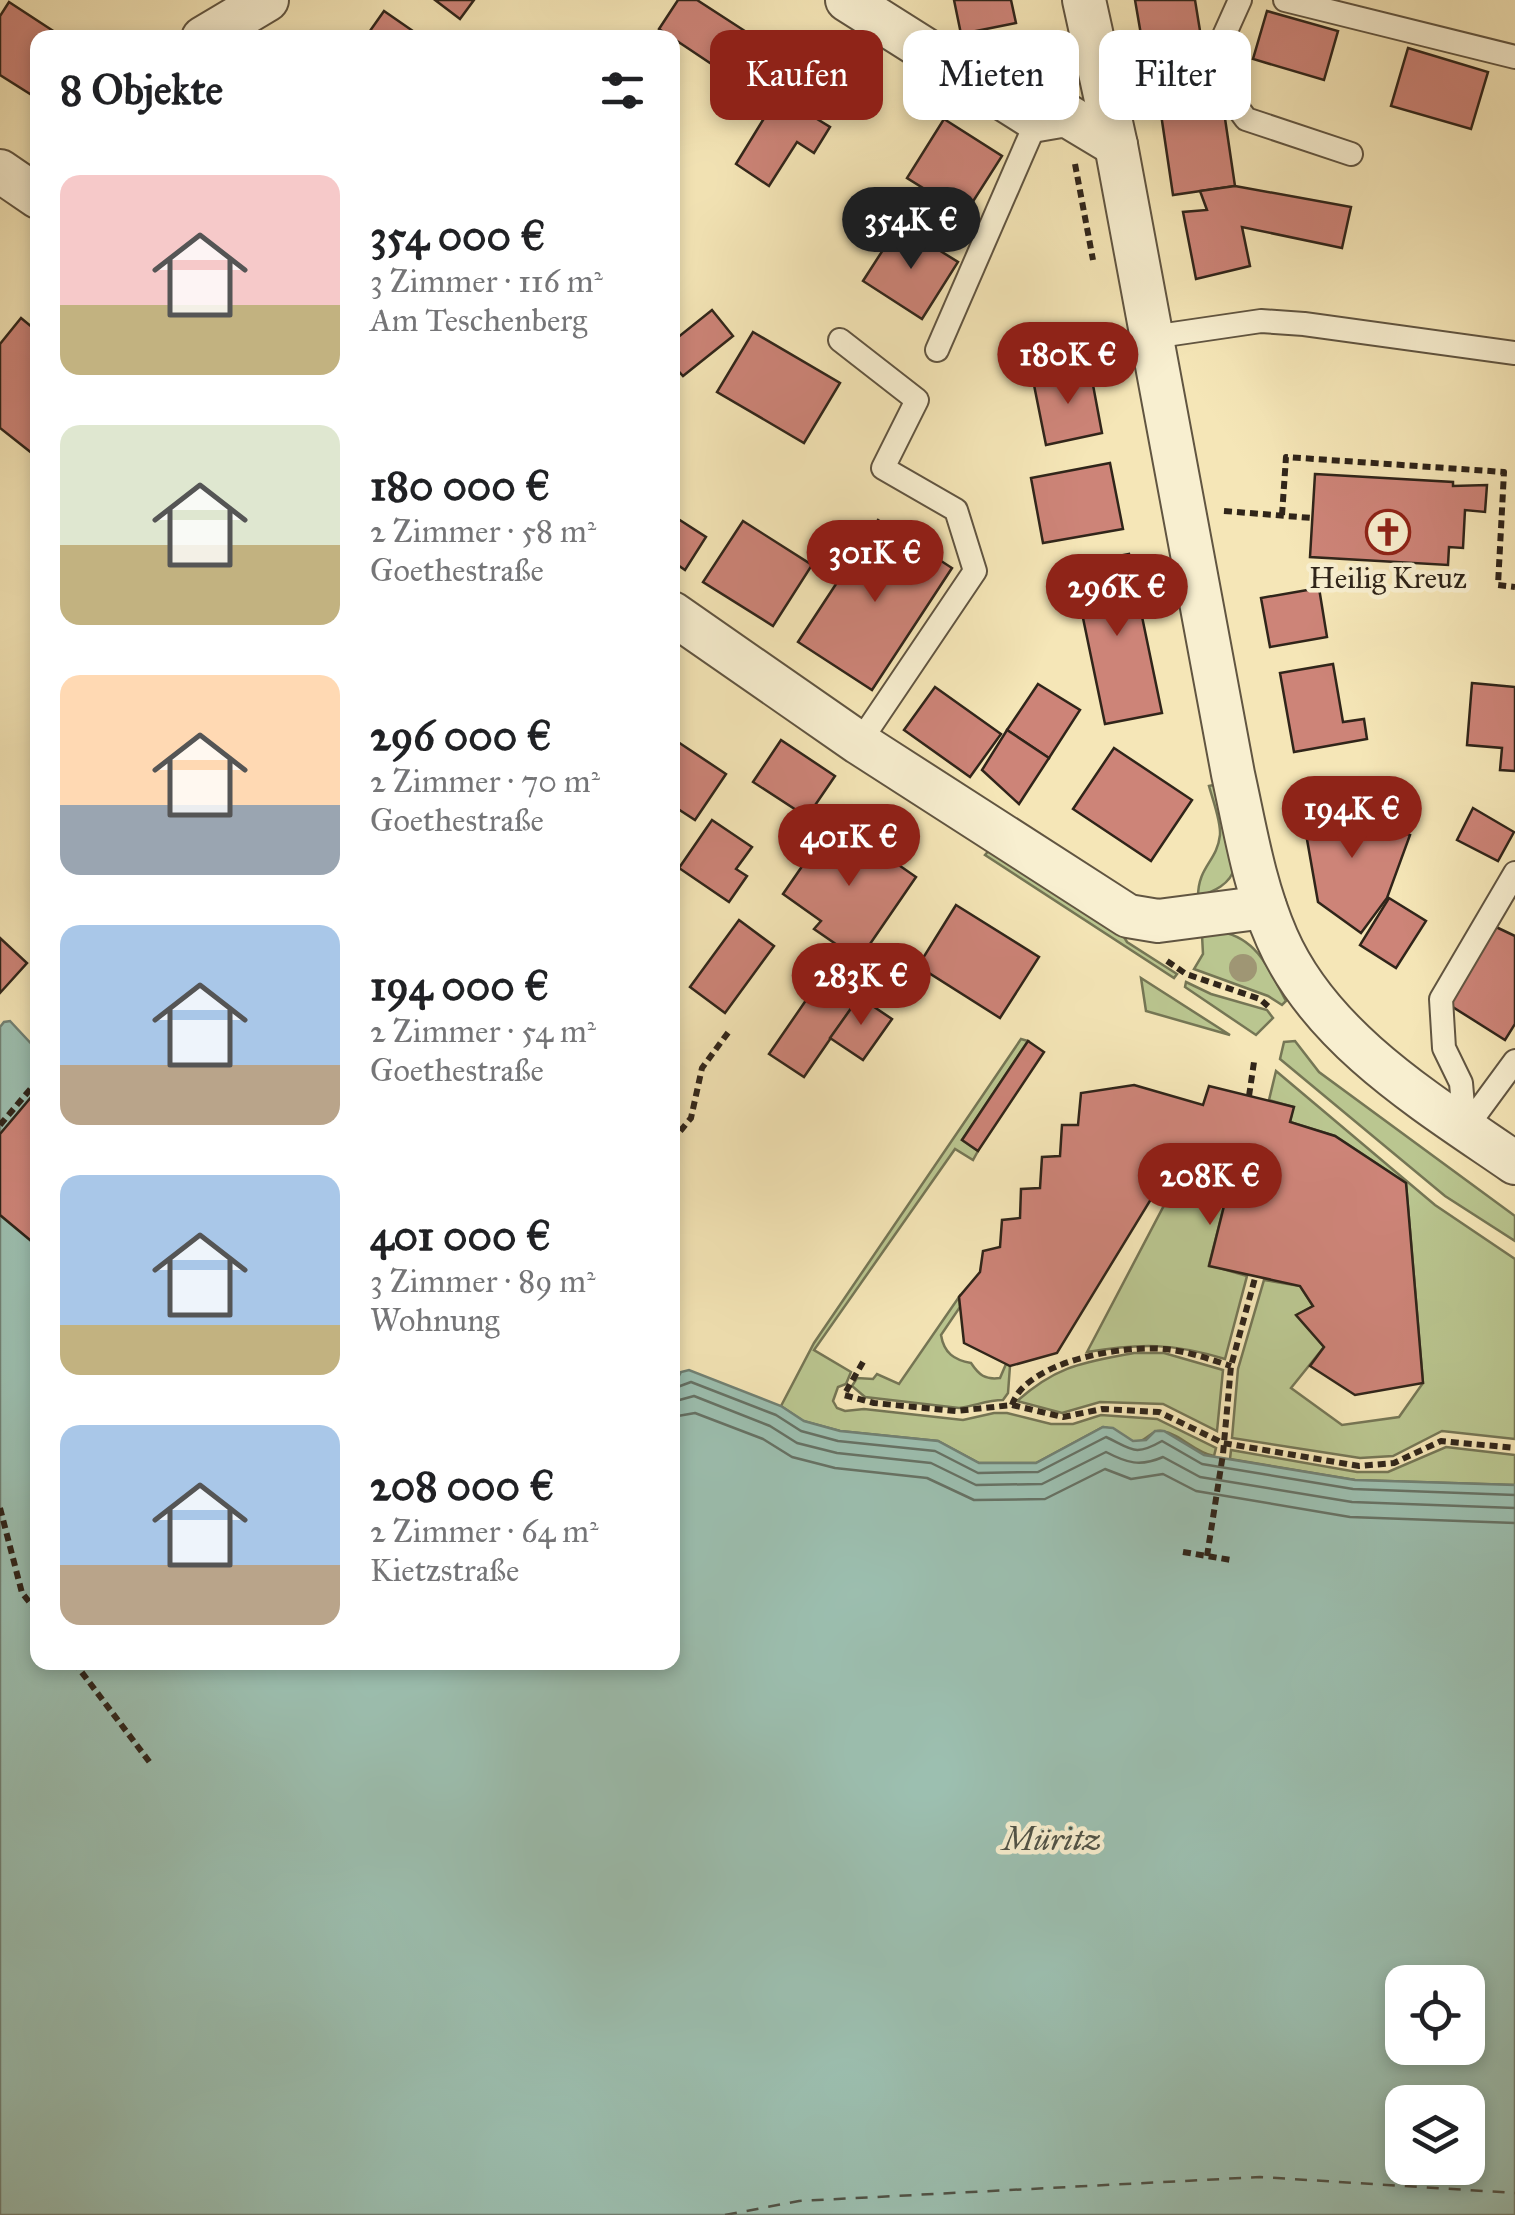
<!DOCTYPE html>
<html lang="de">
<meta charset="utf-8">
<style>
:root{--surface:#fff;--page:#f2f2f2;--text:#202124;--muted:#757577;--accent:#8f2418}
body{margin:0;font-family:"IM FELL Great Primer",serif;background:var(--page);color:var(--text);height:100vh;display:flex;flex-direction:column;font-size:38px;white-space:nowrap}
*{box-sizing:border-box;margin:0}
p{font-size:32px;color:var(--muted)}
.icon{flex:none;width:55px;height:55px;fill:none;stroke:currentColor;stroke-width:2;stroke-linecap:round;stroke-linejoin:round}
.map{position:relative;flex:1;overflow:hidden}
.drawer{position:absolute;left:30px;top:30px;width:650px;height:1640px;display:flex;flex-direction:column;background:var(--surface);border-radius:20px;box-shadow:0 5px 15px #0003}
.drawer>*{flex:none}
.top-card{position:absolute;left:710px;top:30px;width:655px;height:90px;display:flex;gap:20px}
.fabs{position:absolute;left:1385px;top:1965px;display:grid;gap:20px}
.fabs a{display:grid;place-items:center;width:100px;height:100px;border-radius:20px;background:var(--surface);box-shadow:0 5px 15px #0003;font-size:50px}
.price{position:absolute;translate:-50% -85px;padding:0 22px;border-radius:35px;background:var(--accent);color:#fff;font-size:32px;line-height:65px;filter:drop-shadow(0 2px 5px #0008)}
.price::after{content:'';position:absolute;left:50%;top:60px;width:30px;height:22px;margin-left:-15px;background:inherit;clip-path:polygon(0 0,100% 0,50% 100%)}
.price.selected{background:#222;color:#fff}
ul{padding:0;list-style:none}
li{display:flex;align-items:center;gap:30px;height:250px;padding:0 30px}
li span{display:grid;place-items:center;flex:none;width:280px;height:200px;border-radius:20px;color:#555}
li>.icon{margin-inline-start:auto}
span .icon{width:120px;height:120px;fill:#fffc;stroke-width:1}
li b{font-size:42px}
h2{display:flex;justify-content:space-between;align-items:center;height:120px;padding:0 30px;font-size:42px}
.chip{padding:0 35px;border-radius:20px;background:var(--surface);box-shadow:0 5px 15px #0003;font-size:35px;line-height:90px}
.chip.selected{background:var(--accent);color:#fff}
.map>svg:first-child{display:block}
.green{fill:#bac690;stroke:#757655;stroke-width:2.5}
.water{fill:#9cbfb0;stroke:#718174;stroke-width:2.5;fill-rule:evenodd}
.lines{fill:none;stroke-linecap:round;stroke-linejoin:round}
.shore{stroke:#667265;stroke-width:2.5}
.ferry{stroke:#505347;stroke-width:2.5;stroke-dasharray:12 10;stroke-linecap:butt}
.building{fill:#cd8478;stroke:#30251a;stroke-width:2.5}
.lane-casing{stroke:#615541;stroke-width:26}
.street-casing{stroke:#615541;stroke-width:46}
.path{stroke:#30251a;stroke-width:6;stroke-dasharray:8 5;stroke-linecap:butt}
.lane{stroke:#f8efd0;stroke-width:22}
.street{stroke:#f8efd0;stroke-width:42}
.tree{fill:#9f9674}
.labels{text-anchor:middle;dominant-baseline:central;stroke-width:9;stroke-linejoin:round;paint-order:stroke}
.poi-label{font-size:30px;fill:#30251a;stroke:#f8efd0}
.water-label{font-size:32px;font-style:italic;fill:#505347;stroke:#f8efd0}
</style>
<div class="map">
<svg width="1515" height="2215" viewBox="0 0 1515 2215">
<rect width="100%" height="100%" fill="#f5e6b7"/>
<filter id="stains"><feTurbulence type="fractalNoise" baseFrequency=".002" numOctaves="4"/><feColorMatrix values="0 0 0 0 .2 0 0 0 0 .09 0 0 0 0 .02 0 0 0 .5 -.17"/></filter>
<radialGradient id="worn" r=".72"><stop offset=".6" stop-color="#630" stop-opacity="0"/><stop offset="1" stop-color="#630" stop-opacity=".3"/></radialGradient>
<g class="green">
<path d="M1213,785L1223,792L1235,867C1230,885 1214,891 1198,897C1198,866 1217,862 1220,835C1221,821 1213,801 1209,786Z"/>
<path d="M991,848L1117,925L1127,942L1177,974L1174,978L985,855Z"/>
<path d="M1222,932C1258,939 1270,971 1286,1001L1282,1005L1268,996L1194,969L1203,954L1202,935Z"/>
<path d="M1141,978L1230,1035L1146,1011Z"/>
<path d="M1186,982L1211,994L1267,1010L1273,1018L1256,1035L1185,987Z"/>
<path d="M1021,1039L1028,1041L962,1140L978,1151L973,1160L955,1149L814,1350L851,1372L846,1384L838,1387L833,1401L837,1408L845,1411L864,1409L963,1420L994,1413H1007L1051,1424H1073L1101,1415L1157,1419L1216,1448L1214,1456C1195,1453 1181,1434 1162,1431C1150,1429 1146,1445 1132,1441C1121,1438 1116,1428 1103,1427L1036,1463H979L938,1441L840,1431L803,1421L781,1406L814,1343Z"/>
<path d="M1295,1041L1319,1072L1515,1216V1241L1445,1196L1280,1059L1284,1042Z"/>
<path d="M1276,1071L1435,1205L1515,1259V1439L1442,1431L1393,1456L1360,1458L1232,1438L1238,1369L1264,1280L1300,1286L1313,1306L1297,1315L1324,1347L1291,1388L1342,1425L1399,1417L1423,1383L1406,1183L1335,1136L1290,1122L1293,1107L1269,1100Z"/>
<path d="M1170,1194L1224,1206L1209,1265L1247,1276L1225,1359C1173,1343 1140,1343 1087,1352Z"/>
<path d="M959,1297L960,1307L941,1335C944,1353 954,1360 971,1363C979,1375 985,1380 1000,1378L1006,1364L1010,1366L1008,1393L1003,1400C987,1400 975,1406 959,1408L865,1397L852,1386L857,1378L873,1379L877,1374L899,1384Z"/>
<path d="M1134,1353H1164L1223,1370L1217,1431L1163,1404L1100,1402L1062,1413L1017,1401C1058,1365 1082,1363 1134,1353Z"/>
<path d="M1446,1447L1515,1455V1485L1355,1480L1230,1459L1231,1450L1357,1472H1388Z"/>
</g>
<path class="water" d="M10,1021L37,1050L38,1662H672L673,1387L681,1372L689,1370L781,1406L804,1421L840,1431L938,1441L979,1463H1036L1103,1427L1113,1428L1133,1441L1146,1440L1155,1431H1164L1204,1455L1355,1480L1515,1485V2215H0V1027L4,1022ZM1402,1982H1468V2048H1402ZM1402,2102H1468V2168H1402Z"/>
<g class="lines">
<g class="shore">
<path d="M672,1389L691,1382L776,1415L801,1431L838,1441L935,1451L978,1473L1038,1472L1106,1437C1132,1449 1134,1457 1162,1441L1202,1464L1353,1489L1515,1495"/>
<path d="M672,1402L694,1396L770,1426L797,1443L837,1453L931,1463L976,1485L1042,1484L1106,1452C1127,1463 1140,1467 1163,1457L1200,1477L1352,1502L1515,1508"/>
<path d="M672,1417L695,1413L763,1439L792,1457L835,1468L927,1478L974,1500L1045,1499L1105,1469L1131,1479L1163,1474L1196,1491L1350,1517L1515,1523"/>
</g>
<path class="ferry" d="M725,2215L799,2201L1260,2177L1515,2193"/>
</g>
<g class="building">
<path d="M435,0H474L460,19Z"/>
<path d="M678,0H697L748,33L722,71L659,29Z"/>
<path d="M954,0H1011L1016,23L961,34Z"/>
<path d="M1135,0H1195L1202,43L1144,52Z"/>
<path d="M9,2L64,38H38V99L0,75V16Z"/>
<path d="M384,11L423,38H365Z"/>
<path d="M1267,11L1338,31L1324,80L1253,59Z"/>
<path d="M1408,48L1488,72L1471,129L1391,106Z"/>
<path d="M773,92L830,127L814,153L797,142L769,186L736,164L763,120L757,116Z"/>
<path d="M1223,105L1235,186L1173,195L1161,114Z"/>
<path d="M944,119L1002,156L965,214L907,178Z"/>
<path d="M1235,186L1351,207L1342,248L1242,227L1250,266L1196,279L1183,212L1207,210L1200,191Z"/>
<path d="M899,225L958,262L922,319L863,281Z"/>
<path d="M712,310L733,336L683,376L672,364V342Z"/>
<path d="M21,318L38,332V449L33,454L0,428V344Z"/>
<path d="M753,332L840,383L804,443L717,392Z"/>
<path d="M1090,369L1102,433L1046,445L1033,380Z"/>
<path d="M1110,463L1123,529L1043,543L1031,478Z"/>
<path d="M1315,474L1453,482V486L1487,485L1485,512L1465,510L1463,548L1449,547L1448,565L1310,557Z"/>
<path d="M672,515L706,537L685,570L672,561Z"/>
<path d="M878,520L952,568L872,690L798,642Z"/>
<path d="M743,521L812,565L773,626L703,582Z"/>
<path d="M1129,554L1162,713L1105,724L1072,565Z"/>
<path d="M1319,588L1327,637L1270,647L1261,598Z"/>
<path d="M1333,664L1343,722L1364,719L1367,739L1294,752L1280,673Z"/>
<path d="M1472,683L1515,687V771L1500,770L1502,748L1467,745Z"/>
<path d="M1038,684L1080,710L1049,758L1007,730Z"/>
<path d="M935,687L1001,734L970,777L904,730Z"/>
<path d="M1007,730L1049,758L1019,804L982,770Z"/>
<path d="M672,738L726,774L695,820L672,805Z"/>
<path d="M781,740L835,776L807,817L753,782Z"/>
<path d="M1114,748L1192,800L1151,861L1073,809Z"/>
<path d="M1366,801L1367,819L1410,835L1387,898L1361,933L1318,902L1302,811Z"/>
<path d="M1473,808L1514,832L1498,861L1457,840Z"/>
<path d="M712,820L752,847L736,869L747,876L729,902L679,868Z"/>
<path d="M834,820L916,877L859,960L814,929L821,921L783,894Z"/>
<path d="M1389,898L1426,921L1396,968L1360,945Z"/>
<path d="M956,905L1039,957L1000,1018L918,966Z"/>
<path d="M739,920L774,946L725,1013L690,987Z"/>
<path d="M1496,927L1515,936V1024L1505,1040L1448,1004Z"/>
<path d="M0,938L27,963L0,993Z"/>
<path d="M880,972L893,981L875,1007L862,999Z"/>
<path d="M822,977L857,1000L804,1077L769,1054Z"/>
<path d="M849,990L892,1019L863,1060L830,1038L857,1000L846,993Z"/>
<path d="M1028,1041L1044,1052L978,1151L962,1140Z"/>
<path d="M1134,1085L1203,1105L1209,1086L1294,1107L1290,1122L1335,1136L1406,1183L1423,1383L1355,1395L1310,1366L1324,1347L1296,1315L1313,1306L1300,1286L1209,1266L1224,1206L1170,1194L1151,1199L1057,1353L1010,1366L964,1343L959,1297L980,1272L983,1251L1000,1247L1002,1220L1020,1218L1021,1189L1040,1188L1042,1157L1060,1156L1062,1125H1078L1081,1093Z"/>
<path d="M38,1089V1243L36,1245L0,1215V1134Z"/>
</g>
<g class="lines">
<defs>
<g id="lane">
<path d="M1240,0L1209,69L1246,119L1351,154"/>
<path d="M1285,0L1515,57"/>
<path d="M1103,86L1209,69"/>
<path d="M1152,337L1261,321L1304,324L1515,353"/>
<path d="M840,340L917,400L883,468L956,510L975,571L859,743"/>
<path d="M937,350L1037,120"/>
<path d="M1515,873L1441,999L1444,1048L1461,1083L1465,1129L1515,1061"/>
</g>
<g id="street">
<path d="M847,0L1037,120L1066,115L1116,145"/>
<path d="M1084,0L1116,145L1233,774C1245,828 1254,886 1277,938C1321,1039 1428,1103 1515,1163"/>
<path d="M203,38L267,0"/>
<path d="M0,171L38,197"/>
<path d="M672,613L859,743L1128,916L1158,921L1265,907"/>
</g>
</defs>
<use href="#lane" class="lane-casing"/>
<use href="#street" class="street-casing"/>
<g class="path">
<path d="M1075,164L1093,260"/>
<path d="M1224,511L1312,518"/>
<path d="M1282,515L1286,457L1504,472L1498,585L1515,587"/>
<path d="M1167,961L1186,974L1260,999L1269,1007"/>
<path d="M1249,1096L1254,1062"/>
<path d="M0,1125L38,1080"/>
<path d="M672,1141L691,1118L702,1068L730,1030"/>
<path d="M863,1362L844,1395L874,1403L956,1411L1012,1405L1063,1417L1102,1409L1159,1412L1223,1443L1359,1466L1394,1463L1441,1441L1515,1448"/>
<path d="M1012,1405C1026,1361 1124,1345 1164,1349C1187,1351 1209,1359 1231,1366"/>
<path d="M0,1508L22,1593L38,1613"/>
<path d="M1183,1552L1231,1560"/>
<path d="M1207,1556L1223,1454L1231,1366L1255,1278"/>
<path d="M74,1662L151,1764"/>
</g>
<use href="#lane" class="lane"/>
<use href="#street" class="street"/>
</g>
<circle class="tree" cx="1243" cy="968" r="14"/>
<defs>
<symbol id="church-ring" viewBox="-11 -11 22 22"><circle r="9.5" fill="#f8efd0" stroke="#8f2418" stroke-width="1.5"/><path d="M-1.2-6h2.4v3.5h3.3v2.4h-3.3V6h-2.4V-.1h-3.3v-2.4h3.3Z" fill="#8f2418"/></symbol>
</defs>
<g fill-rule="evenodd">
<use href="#church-ring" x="1363" y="507" width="50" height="50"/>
</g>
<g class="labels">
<g class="poi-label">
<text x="1388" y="578">Heilig Kreuz</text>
</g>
<g class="water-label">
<text x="1052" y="1839">Müritz</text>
</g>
</g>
<rect width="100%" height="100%" filter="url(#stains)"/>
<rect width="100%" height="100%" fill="url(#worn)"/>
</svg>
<div class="fabs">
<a><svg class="icon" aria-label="locate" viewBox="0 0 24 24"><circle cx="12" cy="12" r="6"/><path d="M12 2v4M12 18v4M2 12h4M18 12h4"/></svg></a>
<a><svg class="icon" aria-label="layers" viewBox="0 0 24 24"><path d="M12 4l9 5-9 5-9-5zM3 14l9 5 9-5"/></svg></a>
</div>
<b class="price selected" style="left:911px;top:272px">354K €</b>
<b class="price" style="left:1068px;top:407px">180K €</b>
<b class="price" style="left:875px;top:605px">301K €</b>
<b class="price" style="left:1117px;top:639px">296K €</b>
<b class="price" style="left:1352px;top:861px">194K €</b>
<b class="price" style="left:849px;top:889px">401K €</b>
<b class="price" style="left:861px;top:1028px">283K €</b>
<b class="price" style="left:1210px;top:1228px">208K €</b>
<div class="top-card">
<a class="chip selected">Kaufen</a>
<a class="chip">Mieten</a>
<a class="chip">Filter</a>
</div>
<section class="drawer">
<h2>8 Objekte<svg class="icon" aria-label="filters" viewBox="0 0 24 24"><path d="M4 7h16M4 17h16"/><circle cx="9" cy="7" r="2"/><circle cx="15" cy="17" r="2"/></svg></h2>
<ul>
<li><span style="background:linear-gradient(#f6c9c9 65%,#c2b280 0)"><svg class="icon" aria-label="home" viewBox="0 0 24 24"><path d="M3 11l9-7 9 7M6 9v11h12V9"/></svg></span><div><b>354 000 €</b><p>3 Zimmer · 116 m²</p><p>Am Teschenberg</p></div></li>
<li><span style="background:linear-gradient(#dfe7d0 60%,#c2b280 0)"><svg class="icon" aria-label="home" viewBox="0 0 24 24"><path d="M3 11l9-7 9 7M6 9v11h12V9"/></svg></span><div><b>180 000 €</b><p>2 Zimmer · 58 m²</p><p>Goethestraße</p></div></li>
<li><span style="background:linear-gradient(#ffd9b3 65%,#9aa5b1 0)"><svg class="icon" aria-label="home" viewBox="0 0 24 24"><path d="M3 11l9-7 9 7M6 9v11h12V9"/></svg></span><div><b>296 000 €</b><p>2 Zimmer · 70 m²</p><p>Goethestraße</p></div></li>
<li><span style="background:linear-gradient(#a9c7e8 70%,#b9a48a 0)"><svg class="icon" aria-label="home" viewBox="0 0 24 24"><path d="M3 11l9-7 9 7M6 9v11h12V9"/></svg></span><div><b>194 000 €</b><p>2 Zimmer · 54 m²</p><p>Goethestraße</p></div></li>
<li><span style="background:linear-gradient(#a9c7e8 75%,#c2b280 0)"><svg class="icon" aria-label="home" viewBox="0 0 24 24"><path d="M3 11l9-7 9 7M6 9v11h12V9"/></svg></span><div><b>401 000 €</b><p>3 Zimmer · 89 m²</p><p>Wohnung</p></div></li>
<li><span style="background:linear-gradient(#a9c7e8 70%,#b9a48a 0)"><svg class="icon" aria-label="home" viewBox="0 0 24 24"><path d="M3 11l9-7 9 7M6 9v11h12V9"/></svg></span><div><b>208 000 €</b><p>2 Zimmer · 64 m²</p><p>Kietzstraße</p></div></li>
</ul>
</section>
</div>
